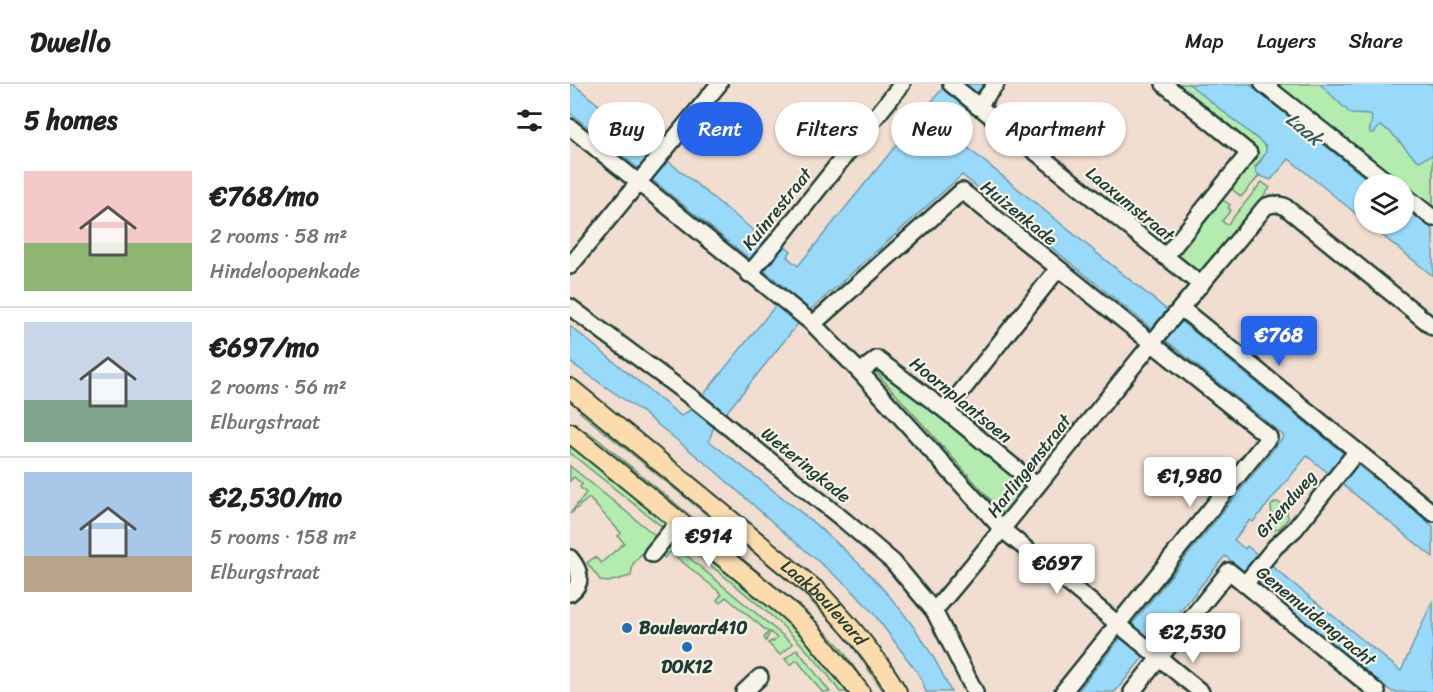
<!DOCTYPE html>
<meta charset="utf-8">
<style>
:root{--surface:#fff;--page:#f2f2f2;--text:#202124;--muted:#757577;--line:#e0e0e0;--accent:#2563eb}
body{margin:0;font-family:Sriracha,sans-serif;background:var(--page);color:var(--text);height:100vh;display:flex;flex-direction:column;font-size:22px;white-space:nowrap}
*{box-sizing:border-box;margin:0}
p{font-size:20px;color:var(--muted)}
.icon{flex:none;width:33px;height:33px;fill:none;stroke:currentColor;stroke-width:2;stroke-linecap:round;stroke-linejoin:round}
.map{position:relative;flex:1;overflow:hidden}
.panel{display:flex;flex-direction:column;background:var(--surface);width:570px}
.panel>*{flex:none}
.top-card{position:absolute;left:18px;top:18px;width:570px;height:54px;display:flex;gap:12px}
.tools{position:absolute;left:784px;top:90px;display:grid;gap:12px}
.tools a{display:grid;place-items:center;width:60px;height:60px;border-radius:50%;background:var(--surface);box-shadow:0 2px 4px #0004;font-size:30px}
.price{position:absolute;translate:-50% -51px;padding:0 14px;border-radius:6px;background:#fff;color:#222;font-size:20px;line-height:39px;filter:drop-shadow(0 2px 3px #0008)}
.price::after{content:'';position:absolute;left:50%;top:36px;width:18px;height:14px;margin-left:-9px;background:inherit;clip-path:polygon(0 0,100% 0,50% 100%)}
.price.selected{background:var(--accent);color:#fff}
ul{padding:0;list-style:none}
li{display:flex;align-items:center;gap:18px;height:150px;padding:0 24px}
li+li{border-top:2px solid var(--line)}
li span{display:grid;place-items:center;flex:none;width:168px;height:120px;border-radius:0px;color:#555}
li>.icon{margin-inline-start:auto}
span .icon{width:72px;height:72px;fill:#fffc;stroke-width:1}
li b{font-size:26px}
h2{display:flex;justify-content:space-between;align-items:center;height:72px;padding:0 24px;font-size:26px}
.pill{padding:0 21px;border-radius:27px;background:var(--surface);box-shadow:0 2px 4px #0004;font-size:21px;line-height:54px}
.pill.selected{background:var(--accent);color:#fff}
header{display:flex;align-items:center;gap:36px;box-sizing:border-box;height:84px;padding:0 30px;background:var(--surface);border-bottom:2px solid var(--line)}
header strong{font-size:28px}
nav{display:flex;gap:33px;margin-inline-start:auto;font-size:21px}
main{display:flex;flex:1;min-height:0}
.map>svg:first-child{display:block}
.green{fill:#b4ecaf;stroke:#6a9472;stroke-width:1.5}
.water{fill:#99dafb;stroke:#689bab;stroke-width:1.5}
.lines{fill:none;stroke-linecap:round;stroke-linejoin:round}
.minor-casing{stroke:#1f3d34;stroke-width:20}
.major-casing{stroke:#1f3d34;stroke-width:22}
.minor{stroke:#f7f3e8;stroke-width:15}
.major{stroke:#fcdcac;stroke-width:18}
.poi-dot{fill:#1f6fb2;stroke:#f7f3e8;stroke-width:2}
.labels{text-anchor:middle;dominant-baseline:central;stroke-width:4.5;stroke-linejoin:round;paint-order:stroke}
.street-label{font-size:18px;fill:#1f3d34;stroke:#f7f3e8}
.poi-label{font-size:18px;font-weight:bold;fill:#1f3d34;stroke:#f7f3e8;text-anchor:start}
.water-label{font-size:20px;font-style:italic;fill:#375c5c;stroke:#f7f3e8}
</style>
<header>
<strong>Dwello</strong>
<nav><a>Map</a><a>Layers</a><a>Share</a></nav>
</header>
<main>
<section class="panel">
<h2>5 homes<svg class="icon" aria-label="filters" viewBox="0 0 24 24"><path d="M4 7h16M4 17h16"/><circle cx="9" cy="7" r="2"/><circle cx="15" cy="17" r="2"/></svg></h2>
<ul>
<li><span style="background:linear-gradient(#f6c9c9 60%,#8fb573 0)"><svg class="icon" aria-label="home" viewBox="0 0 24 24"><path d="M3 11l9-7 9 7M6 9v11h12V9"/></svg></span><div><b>€768/mo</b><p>2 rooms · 58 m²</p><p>Hindeloopenkade</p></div></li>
<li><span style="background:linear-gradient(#c9d6e8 65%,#7fa58c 0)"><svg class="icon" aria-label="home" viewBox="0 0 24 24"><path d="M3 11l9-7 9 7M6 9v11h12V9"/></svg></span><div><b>€697/mo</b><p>2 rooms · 56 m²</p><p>Elburgstraat</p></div></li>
<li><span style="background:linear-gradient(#a9c7e8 70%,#b9a48a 0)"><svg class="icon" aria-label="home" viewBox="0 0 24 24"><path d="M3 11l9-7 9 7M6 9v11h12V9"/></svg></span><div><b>€2,530/mo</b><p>5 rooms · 158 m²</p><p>Elburgstraat</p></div></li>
</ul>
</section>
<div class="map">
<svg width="863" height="608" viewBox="0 0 863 608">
<rect width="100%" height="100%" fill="#f1ded0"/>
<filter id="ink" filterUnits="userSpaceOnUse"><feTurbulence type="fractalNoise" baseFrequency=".0167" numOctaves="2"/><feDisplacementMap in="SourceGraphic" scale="12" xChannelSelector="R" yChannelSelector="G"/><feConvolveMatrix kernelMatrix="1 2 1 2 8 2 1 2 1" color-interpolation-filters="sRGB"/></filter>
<g filter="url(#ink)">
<g class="green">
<path d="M600,0H620L696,62V69L685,83L689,92L671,113L661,104L687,71Z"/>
<path d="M679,0H686L814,100H803Z"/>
<path d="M698,0H863V134L834,110V100H822Z"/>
<path d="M692,98L700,104L632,188L628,189L609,175L608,169L651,115L660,121L658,124L661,126L652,137L657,141Z"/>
<path d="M616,233L773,361L770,365L613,237Z"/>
<path d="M307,281L456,401L433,430L306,288L304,285Z"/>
<path d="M8,319L240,505L323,608H314L277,554L232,508L10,328L13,327Z"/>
<path d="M0,340L20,349L237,528L271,564L301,608H292L275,582L0,344Z"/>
<path d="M0,352L96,437L95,445L0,369Z"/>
<path d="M0,382L86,452L63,480L61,492L38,498L31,497L17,479L25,473L31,479L54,459L48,452L51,449L19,414L0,430L16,409L10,403L12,400L4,393L0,397Z"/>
<path d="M708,418L717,425L718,435L710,444L700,447L696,442L702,433L701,422L704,419Z"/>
<path d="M115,449L199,514L284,608H270C228,545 162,500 104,452Z"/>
<path d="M99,457L223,560L210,571L198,559L202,557L203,558L207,554L200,548L196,557L194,554L198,548L156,513L150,519L147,516L152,510L100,468L94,474L91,467Z"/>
<path d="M227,565L260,608H252L227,576L220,581L215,575Z"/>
</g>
<g class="water">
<path d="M0,0H3L194,155L209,166L214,161L221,167L217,173L228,182L376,0H416L378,48L773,369L774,375L784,378L863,442V473L737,372L683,438L680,436L664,456L675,465L677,462L831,587L863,516V608H822L655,472L545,608H507L714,352L392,91L236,230L143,345L139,357C231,428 333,498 381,608H356L350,592L304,530L280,504L217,451L144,386L72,328L0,278V242L111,332L122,325L218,206L0,29Z"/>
<path d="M619,0H679L803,100H795V137L719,75L701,96C667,85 699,80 696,62Z"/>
<path d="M750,0H863V71L849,77C835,68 824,46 810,42L804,49H800C798,43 804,38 801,31L781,30Z"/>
<path d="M834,123L863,145V192L798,140H834Z"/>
</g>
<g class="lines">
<defs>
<g id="minor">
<path d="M381,0L631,201"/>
<path d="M594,0L679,69L595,173"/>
<path d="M693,0L820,100"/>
<path d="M408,23L426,0"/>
<path d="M0,43L243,240L290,288L433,446L631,608"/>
<path d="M834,111L863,134"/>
<path d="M0,182L149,0"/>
<path d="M179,190L207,157L332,0"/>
<path d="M0,223L121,313L275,437L323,478L364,527L405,608"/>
<path d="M611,224L863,429"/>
<path d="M243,240L392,107L699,353L493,608"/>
<path d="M290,288L307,275L376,327L467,402"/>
<path d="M376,327L487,186"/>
<path d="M82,470L109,437"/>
<path d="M0,474C10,486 14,499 0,509"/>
<path d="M675,500L705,463L725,445L787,367"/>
<path d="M364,527C439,439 509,349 582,259C619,213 658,169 695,123C702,119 707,120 714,122L863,243"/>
<path d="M174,608L190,593"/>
<path d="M562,608L659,487L807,608"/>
</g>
<g id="major">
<path id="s1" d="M0,304L248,508C277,539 306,571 327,608"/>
<path d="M0,349L217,525L239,545L290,608"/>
</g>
</defs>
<use href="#minor" class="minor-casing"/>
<use href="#major" class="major-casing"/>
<use href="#minor" class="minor"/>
<use href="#major" class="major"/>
</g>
</g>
<g class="poi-dot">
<circle cx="57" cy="544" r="6"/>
<circle cx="117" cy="563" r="6"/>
</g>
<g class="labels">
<g class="street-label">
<text transform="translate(560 120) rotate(39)">Laaxumstraat</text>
<text transform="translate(207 125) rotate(-51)">Kuinrestraat</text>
<text transform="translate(449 129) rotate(39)">Huizenkade</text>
<text transform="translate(391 316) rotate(39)">Hoornplantsoen</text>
<text transform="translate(236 381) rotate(39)">Weteringkade</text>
<text transform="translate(459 382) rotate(-52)">Harlingenstraat</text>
<text transform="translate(716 420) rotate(-49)">Griendweg</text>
<text stroke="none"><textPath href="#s1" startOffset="333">Laakboulevard</textPath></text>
<text transform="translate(746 532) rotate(39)">Genemuidengracht</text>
</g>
<g class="poi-label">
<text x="69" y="544">Boulevard410</text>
<text x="117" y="583" text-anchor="middle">DOK12</text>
</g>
<g class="water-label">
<text transform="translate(734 45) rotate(39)">Laak</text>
</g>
</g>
</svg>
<div class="tools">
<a><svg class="icon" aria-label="layers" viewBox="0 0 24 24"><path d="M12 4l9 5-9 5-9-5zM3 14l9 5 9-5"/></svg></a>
</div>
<b class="price selected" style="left:709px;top:283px">€768</b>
<b class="price" style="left:620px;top:424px">€1,980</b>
<b class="price" style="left:139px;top:484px">€914</b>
<b class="price" style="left:487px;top:511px">€697</b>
<b class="price" style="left:623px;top:580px">€2,530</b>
<div class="top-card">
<a class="pill">Buy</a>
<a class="pill selected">Rent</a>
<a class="pill">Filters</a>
<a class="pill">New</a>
<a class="pill">Apartment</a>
</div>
</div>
</main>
